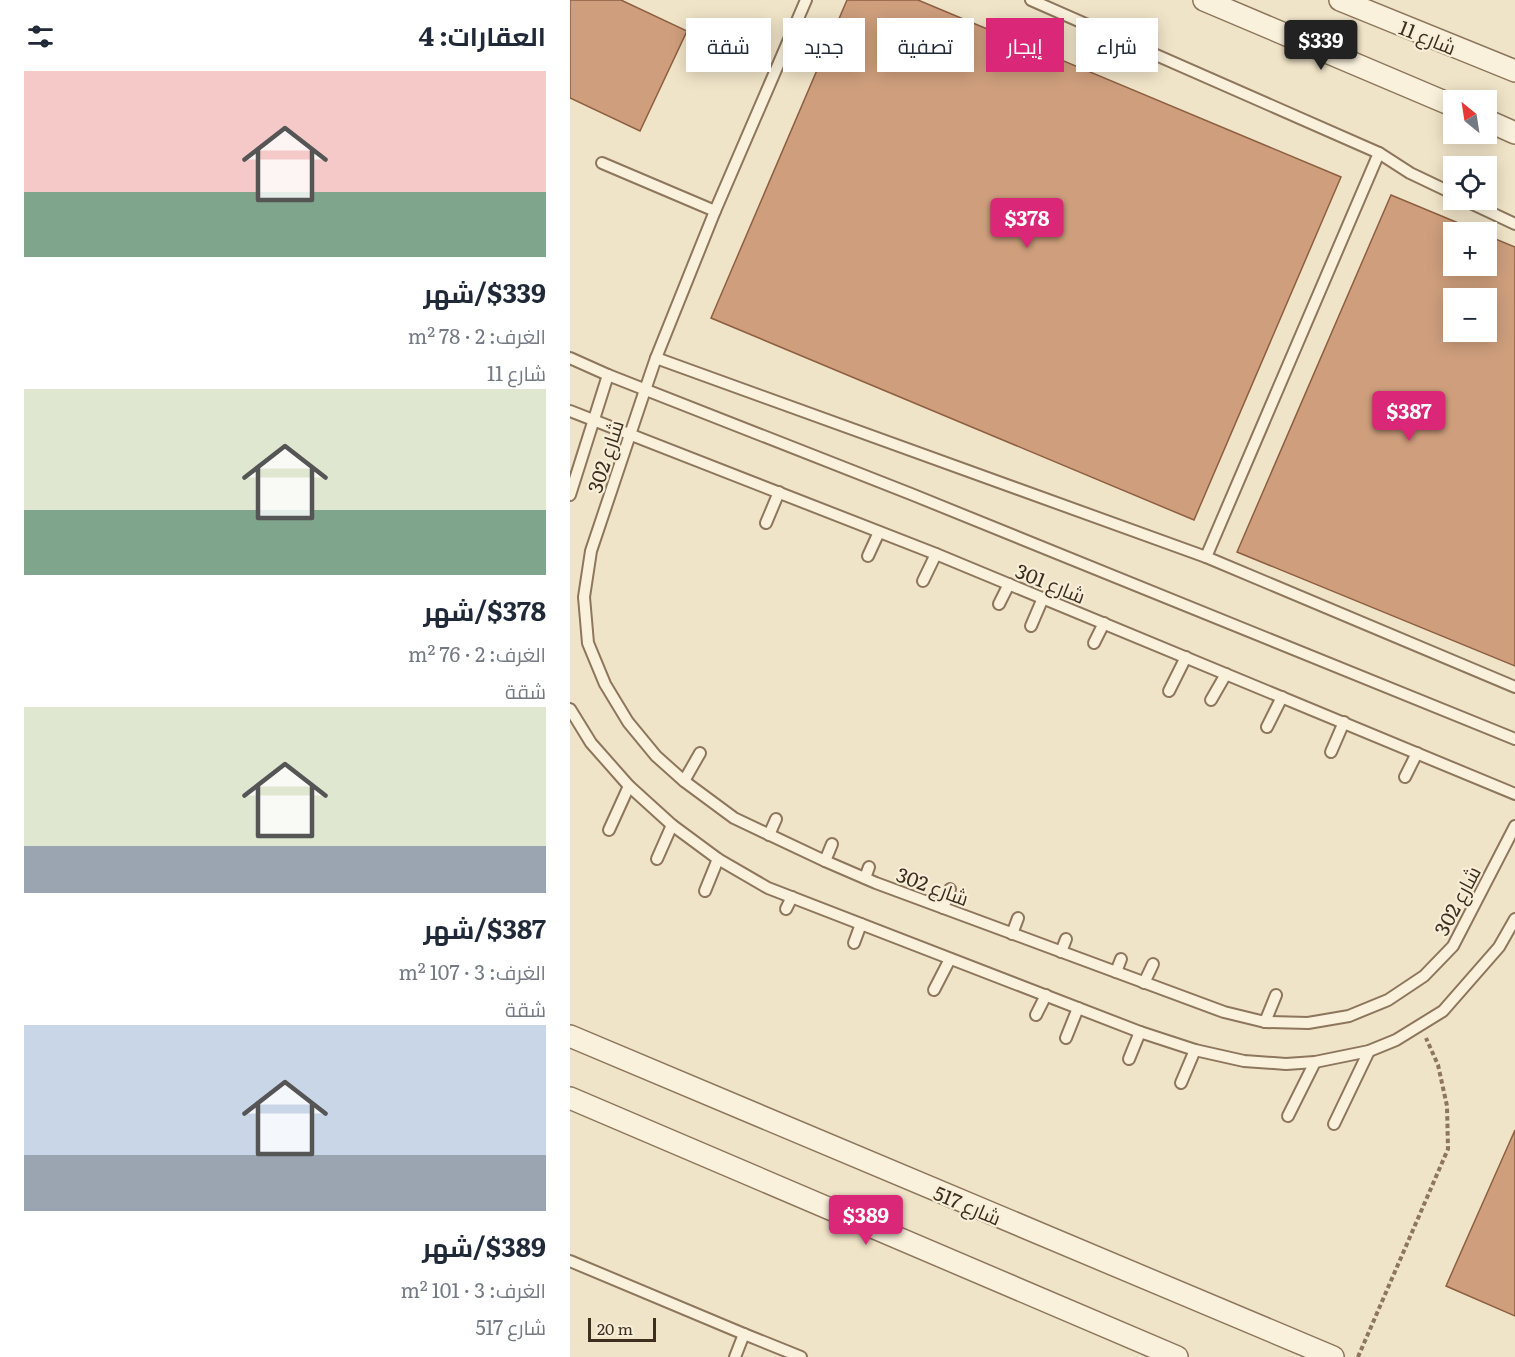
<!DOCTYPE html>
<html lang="ar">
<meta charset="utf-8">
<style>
:root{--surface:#fff;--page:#f2f2f3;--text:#1f2937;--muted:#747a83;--accent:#db2777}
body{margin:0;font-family:Literata,Cairo,serif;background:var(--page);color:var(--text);direction:rtl;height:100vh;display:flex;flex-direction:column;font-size:22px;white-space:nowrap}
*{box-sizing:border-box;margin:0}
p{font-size:20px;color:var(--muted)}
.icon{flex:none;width:33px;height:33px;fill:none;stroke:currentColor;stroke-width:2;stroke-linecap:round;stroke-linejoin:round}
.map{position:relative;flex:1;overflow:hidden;direction:ltr}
.side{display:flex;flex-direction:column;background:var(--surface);width:570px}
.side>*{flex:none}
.top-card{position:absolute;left:18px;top:18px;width:570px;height:54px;direction:rtl;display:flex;gap:12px}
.needle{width:39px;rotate:330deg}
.fabs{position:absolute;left:873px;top:90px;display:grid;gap:12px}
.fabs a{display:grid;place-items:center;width:54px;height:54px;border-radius:0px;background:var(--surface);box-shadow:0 3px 15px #0003;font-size:30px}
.scale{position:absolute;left:18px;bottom:15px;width:68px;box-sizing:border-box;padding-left:6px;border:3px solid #3d2e20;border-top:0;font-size:16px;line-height:21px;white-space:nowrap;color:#3d2e20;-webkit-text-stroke:4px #f7eed8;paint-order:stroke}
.price{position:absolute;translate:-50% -51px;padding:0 14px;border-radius:6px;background:var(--accent);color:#fff;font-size:20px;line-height:39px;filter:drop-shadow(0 2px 3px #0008)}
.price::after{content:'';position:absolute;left:50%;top:36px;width:18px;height:14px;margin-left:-9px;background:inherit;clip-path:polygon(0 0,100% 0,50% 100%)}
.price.on{background:#222;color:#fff}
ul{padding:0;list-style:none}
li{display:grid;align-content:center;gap:12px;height:318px;padding:0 24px}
li span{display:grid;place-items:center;height:186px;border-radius:0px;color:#555}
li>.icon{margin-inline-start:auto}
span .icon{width:108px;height:108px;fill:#fffc;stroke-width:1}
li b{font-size:26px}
h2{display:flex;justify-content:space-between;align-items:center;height:72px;padding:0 24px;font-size:26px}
.tag{padding:0 21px;border-radius:0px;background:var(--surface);box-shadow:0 3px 15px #0003;font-size:21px;line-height:54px}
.tag.on{background:var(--accent);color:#fff}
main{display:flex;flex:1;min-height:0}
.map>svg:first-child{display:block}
.building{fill:#cf9f7d;stroke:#8d5f41;stroke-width:1.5;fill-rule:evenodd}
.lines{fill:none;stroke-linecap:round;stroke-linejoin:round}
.service-casing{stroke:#8d765c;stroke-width:14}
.minor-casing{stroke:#8d765c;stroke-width:24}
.path{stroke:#8d765c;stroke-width:4;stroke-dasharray:4.5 3;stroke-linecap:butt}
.service{stroke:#faf1dc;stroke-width:10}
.minor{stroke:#faf1dc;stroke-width:21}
.labels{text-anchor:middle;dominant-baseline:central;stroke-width:4.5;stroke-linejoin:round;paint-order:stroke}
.street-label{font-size:20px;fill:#3d2e20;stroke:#f7eed8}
</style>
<main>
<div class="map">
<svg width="945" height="1357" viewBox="0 0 945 1357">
<rect width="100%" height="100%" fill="#f0e4c8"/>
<g class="building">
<path d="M0,0H51L117,31L70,131L0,98Z"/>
<path d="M277,0H348L771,177L624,520L141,318Z"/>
<path d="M821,195L910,232H884V266H916V235L945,247V666L667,552ZM884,298H916V332H884Z"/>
<path d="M945,1130V1316L876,1286Z"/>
</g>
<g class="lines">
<defs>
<g id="service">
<path d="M236,0L145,211L86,358L75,390L21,551L14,597L18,643L35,684L58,722L86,756L114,781L164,818L255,861L306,883L654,1012L695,1022L738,1023L779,1016L818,1000L854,976L883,946L945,826"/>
<path d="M461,0L809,153L840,173L884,194"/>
<path d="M32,163L145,211"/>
<path d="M894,200L945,224"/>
<path d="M0,358L38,375L341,494L945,739"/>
<path d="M86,358L636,557L945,687"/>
<path d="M0,411L366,554L945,794"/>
<path d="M0,495L38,375"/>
<path d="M196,523L209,492"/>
<path d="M298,556L309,532"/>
<path d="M636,557L809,153"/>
<path d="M353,581L366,554"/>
<path d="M429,604L439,584"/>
<path d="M461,626L473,598"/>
<path d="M524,643L534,623"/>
<path d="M599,691L616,657"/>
<path d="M641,700L656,674"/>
<path d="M0,709L21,743L59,786L102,825L148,859L198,888L570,1032L625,1050L674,1061L716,1064L745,1062L799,1051L826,1040L873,1011L929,947L945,919"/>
<path d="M697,727L712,697"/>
<path d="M761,752L774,722"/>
<path d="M835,777L847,753"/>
<path d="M114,781L130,753"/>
<path d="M39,830L59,786"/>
<path d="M199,835L206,819"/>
<path d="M87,859L102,825"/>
<path d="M255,861L262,844"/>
<path d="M295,878L299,867"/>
<path d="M135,891L148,859"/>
<path d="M373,908L380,889"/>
<path d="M216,909L222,897"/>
<path d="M442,934L448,918"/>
<path d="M284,943L291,924"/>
<path d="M491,952L496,939"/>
<path d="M546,972L551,959"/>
<path d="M574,983L583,964"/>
<path d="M364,990L380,959"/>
<path d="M466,1015L476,995"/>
<path d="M695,1022L706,995"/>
<path d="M496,1038L508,1008"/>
<path d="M559,1059L570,1032"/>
<path d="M611,1083L625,1050"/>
<path d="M718,1116L745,1062"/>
<path d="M764,1124L799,1051"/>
<path d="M0,1261L174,1334L231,1357"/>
<path d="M165,1357L174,1334"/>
</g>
<g id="minor">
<path d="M634,0L884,106"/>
<path d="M770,0L945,71"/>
<path d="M916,120L945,133"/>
<path d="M0,1036L763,1357"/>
<path d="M0,1098L607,1357"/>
</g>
</defs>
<use href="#service" class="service-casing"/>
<use href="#minor" class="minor-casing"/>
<path class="path" d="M788,1357L878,1149L877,1106L868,1065L856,1038"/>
<use href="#service" class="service"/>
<use href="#minor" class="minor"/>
</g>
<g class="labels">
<g class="street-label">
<text transform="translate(858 36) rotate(22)">شارع 11</text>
<text transform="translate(34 456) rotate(-72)">شارع 302</text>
<text transform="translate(481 582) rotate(22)">شارع 301</text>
<text transform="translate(363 885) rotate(20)">شارع 302</text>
<text transform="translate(886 900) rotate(-62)">شارع 302</text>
<text transform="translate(398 1204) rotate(23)">شارع 517</text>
</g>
</g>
</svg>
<div class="fabs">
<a><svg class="needle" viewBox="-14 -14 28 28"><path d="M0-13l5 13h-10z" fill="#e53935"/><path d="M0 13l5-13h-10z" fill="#747a83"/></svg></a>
<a><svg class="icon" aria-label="locate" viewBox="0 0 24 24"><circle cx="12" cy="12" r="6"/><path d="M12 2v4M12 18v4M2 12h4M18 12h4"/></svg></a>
<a>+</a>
<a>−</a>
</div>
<div class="scale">20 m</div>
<b class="price on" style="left:751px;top:71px">$339</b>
<b class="price" style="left:457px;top:249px">$378</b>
<b class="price" style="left:839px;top:442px">$387</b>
<b class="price" style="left:296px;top:1246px">$389</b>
<div class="top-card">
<a class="tag">شراء</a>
<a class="tag on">إيجار</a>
<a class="tag">تصفية</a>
<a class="tag">جديد</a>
<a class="tag">شقة</a>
</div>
</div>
<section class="side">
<h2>العقارات: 4<svg class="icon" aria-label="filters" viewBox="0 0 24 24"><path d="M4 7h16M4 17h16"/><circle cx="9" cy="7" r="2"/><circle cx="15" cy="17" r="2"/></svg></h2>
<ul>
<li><span style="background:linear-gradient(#f6c9c9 65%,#7fa58c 0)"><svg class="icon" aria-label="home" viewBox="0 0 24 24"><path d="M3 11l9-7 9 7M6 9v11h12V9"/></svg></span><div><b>$339/شهر</b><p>الغرف: 2 · 78 m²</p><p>شارع 11</p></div></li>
<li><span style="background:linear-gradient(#dfe7d0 65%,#7fa58c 0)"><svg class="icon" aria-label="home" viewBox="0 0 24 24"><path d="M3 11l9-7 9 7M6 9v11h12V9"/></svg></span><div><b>$378/شهر</b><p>الغرف: 2 · 76 m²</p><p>شقة</p></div></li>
<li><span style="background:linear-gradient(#dfe7d0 75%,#9aa5b1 0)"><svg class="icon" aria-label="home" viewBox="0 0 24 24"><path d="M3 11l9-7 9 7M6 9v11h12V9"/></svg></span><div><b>$387/شهر</b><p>الغرف: 3 · 107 m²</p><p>شقة</p></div></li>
<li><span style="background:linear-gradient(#c9d6e8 70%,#9aa5b1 0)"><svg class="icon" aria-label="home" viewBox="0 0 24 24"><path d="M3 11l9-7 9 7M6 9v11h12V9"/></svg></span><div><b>$389/شهر</b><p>الغرف: 3 · 101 m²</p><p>شارع 517</p></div></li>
</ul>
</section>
</main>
